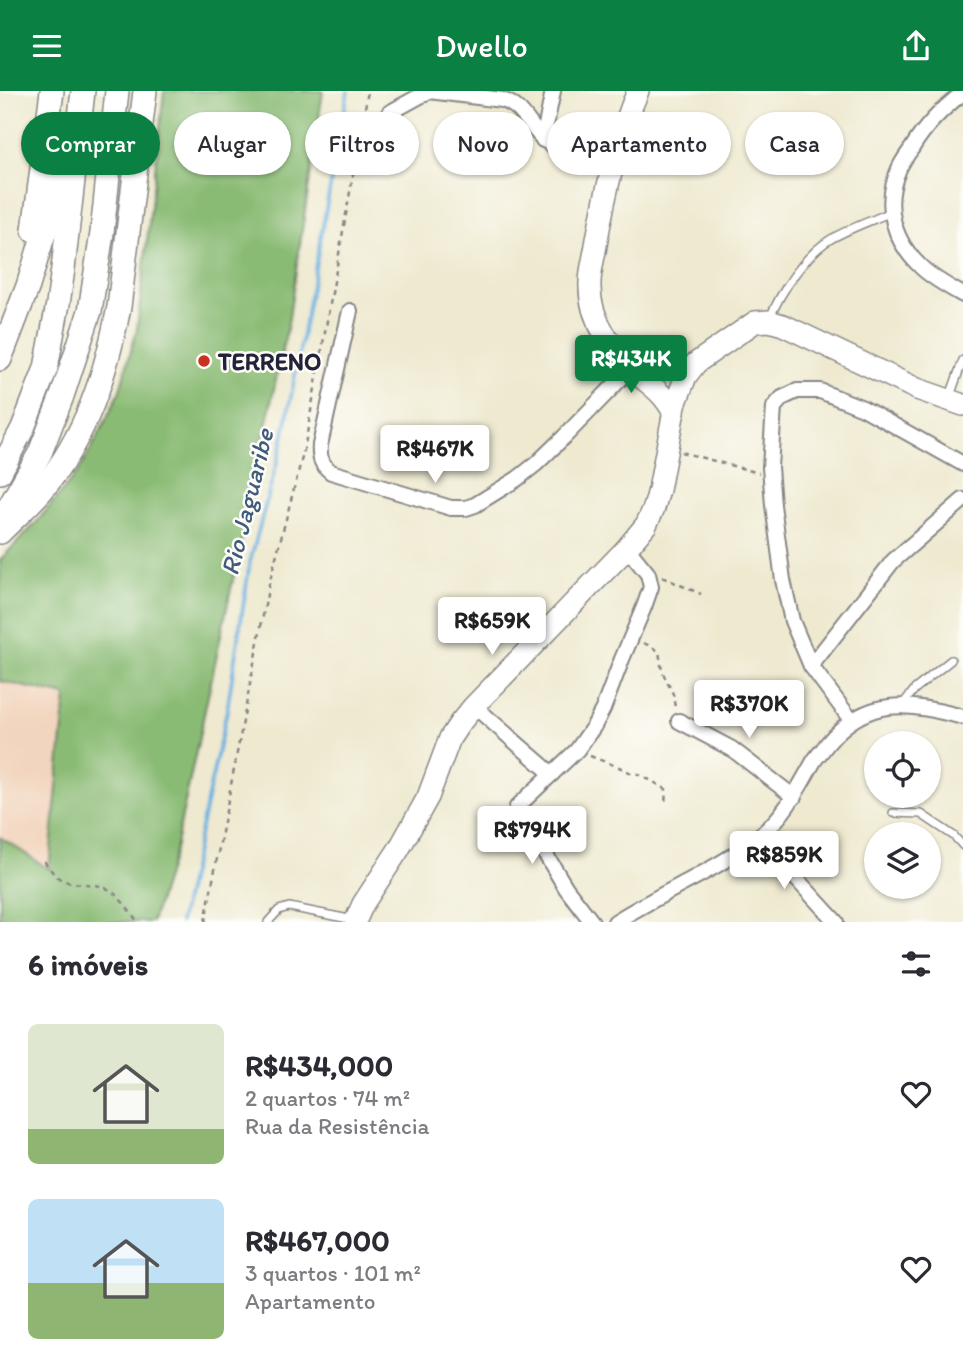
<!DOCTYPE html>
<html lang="pt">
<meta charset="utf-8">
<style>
:root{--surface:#fff;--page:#f2f2f3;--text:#2b2b33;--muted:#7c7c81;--accent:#0b8043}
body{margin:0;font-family:Itim,sans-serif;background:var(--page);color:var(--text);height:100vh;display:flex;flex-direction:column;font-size:26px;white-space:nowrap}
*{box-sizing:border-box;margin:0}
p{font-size:23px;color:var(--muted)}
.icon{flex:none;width:38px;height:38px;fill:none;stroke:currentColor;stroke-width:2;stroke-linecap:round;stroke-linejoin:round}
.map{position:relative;height:831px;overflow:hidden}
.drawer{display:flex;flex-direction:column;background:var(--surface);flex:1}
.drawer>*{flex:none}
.banner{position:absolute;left:21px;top:21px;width:922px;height:63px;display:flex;gap:14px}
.buttons{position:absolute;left:864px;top:640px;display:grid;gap:14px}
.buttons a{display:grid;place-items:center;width:77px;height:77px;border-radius:50%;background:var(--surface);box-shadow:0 2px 5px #0004;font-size:35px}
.price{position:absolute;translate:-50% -60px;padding:0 16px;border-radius:7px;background:#fff;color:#222;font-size:23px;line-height:46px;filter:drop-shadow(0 2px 4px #0008)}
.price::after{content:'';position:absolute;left:50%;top:42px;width:21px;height:16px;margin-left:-10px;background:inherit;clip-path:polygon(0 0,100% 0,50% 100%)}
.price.on{background:var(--accent);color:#fff}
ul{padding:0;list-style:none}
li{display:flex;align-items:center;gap:21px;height:175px;padding:0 28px}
li span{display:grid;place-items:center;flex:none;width:196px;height:140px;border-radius:10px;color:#555}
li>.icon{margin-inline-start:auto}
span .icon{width:84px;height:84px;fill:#fffc;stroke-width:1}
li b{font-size:30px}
h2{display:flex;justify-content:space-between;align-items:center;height:84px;padding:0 28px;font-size:30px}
.tag{padding:0 24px;border-radius:32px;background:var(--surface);box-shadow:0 2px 5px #0004;font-size:24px;line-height:63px}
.tag.on{background:var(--accent);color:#fff}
header{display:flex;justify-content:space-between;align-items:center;height:91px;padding:0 28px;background:var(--accent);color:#fff;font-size:32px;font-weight:600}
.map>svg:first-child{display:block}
.built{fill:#f2d5be}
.forest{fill:#8abb74;stroke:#566e58;stroke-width:2}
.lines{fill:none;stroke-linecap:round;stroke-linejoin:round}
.stream{stroke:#6bb1e1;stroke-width:3.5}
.lane-casing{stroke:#888685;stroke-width:10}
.street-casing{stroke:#888685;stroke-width:18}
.secondary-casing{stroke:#888685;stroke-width:24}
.primary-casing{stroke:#888685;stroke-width:26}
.path{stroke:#888685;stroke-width:2.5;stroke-dasharray:5 5;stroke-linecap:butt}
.lane{stroke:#fff;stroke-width:7}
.street{stroke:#fff;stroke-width:14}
.secondary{stroke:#fff;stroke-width:21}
.primary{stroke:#fff;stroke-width:23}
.poi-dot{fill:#c8321e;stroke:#fdfcf7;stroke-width:2.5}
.labels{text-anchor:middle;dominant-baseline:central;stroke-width:5;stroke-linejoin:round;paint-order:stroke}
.poi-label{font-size:24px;font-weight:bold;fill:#22223b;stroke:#fdfcf7;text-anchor:start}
.water-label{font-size:26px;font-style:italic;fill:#3f5b7d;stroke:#fdfcf7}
</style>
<header><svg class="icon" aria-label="menu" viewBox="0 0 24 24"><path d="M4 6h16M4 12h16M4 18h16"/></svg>Dwello<svg class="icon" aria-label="share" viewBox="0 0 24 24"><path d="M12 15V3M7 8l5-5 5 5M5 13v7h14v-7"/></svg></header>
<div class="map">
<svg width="963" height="831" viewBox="0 0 963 831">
<rect width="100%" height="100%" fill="#fdfcf7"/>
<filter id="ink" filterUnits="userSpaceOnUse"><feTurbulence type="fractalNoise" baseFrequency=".0143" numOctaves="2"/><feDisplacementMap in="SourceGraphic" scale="14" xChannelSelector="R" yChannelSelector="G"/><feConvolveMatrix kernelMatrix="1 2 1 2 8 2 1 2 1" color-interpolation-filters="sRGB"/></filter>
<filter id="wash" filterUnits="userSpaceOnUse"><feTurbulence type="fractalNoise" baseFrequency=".00686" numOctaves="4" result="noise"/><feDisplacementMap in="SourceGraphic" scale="28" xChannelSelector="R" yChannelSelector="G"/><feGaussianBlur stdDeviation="1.57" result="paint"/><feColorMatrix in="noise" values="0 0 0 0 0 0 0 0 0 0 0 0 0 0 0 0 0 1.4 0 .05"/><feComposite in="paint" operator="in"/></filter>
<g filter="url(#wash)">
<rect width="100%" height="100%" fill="#eee9cf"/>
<path class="built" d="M0,590L66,605L49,778L0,746V706L4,695L0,692Z"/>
<path class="forest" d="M164,0H323L288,233L175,758L152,831H0V746L49,778L66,605L0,590V469L35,433L79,380L100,341L119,302L137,238Z"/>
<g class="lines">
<path class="stream" d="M180,831L227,619L250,471L283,349L348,0"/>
</g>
</g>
<g filter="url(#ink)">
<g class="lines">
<defs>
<g id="lane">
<path d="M769,229C780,202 805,163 831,148C850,137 871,130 891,121"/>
<path d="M950,305L963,269"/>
<path d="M902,614L915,598L951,569"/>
<path d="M893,722L921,723L954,745L963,755"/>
<path d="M268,831L279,819L289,816L354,829"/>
</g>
<g id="street">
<path d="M963,2C943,17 925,35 912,57C907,64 901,72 898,80C883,116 894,151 922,177C934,188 949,196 963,204"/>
<path d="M389,22L429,0L502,9C533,18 532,59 571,57L626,32"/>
<path d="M543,49L553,0"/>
<path d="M350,220L320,354C319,367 321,373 331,381L451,417H466L475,414L517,388L536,373L564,346L636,272"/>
<path d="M811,575L893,470L963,409"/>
<path d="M474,615L552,683"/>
<path d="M851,629L811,575L792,530L783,489L773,414L770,376L774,316L782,307L797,300H820L863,317L963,373"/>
<path d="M679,630L732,658L794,706"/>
<path d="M761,744L792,783L836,831"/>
<path d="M592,831L566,797L517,716L577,659L594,635L603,618L622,568L644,516L651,496L648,483L627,457"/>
<path d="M615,831C663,800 718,780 762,743C786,723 799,696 814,670C818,664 823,659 827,653C867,604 908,612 963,626"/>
</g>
<g id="secondary">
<path d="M638,0C617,48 605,102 596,154C594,168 589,182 590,197C590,213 596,229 604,242C609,252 617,259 624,267C627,272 629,276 634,280C652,296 661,299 674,322"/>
<path d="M355,831L363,813L399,758L428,706L450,647L460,632L474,615L627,457L646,434L654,417L659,399L675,314L686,285L696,272L755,231L769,230L783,234L917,298L963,314"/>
</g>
<g id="primary">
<path d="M34,139L52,0"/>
<path d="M0,268L28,195L64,76"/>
<path d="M0,381L23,337L46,277L58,213L63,178L83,0"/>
<path d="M3,427L40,362L62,305L90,220L102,142L117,0"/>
<path d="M0,441C14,427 29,414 42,399C86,346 106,283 119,216L145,0"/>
</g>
</defs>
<use href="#lane" class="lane-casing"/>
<use href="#street" class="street-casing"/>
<use href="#secondary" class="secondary-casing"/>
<use href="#primary" class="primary-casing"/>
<g class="path">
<path d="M681,361L759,382"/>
<path d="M662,486L701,503"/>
<path d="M644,552L659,560L662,580L673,603L675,617"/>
<path d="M590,665L624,678L631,682L639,683L666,698L665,714"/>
<path d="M44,770C49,776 53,783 59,787C71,796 93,790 108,798C121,806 129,820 138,831"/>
<path d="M205,831L269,493L304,359L368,0"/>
</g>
<use href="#lane" class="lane"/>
<use href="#street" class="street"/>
<use href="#secondary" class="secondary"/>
<use href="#primary" class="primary"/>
</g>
</g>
<circle class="poi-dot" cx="204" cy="270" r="7"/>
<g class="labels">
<g class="poi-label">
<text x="218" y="270">TERRENO</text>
</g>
<g class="water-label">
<text transform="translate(247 411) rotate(-76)">Rio Jaguaribe</text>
</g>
</g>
</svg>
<div class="buttons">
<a><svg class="icon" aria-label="locate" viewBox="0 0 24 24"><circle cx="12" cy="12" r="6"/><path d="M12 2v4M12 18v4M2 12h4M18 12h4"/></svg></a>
<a><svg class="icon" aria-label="layers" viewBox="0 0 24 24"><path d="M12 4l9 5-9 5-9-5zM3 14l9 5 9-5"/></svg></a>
</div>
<b class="price on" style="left:631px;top:304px">R$434K</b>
<b class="price" style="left:435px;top:394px">R$467K</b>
<b class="price" style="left:492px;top:566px">R$659K</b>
<b class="price" style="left:749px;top:649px">R$370K</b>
<b class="price" style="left:532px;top:775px">R$794K</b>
<b class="price" style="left:784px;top:800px">R$859K</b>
<div class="banner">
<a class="tag on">Comprar</a>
<a class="tag">Alugar</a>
<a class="tag">Filtros</a>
<a class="tag">Novo</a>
<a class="tag">Apartamento</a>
<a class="tag">Casa</a>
</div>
</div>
<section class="drawer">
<h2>6 imóveis<svg class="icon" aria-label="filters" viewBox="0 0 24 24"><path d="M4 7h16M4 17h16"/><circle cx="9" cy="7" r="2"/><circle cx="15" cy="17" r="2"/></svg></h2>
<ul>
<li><span style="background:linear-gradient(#dfe7d0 75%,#8fb573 0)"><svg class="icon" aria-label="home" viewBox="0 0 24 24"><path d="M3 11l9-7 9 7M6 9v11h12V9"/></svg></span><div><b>R$434,000</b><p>2 quartos · 74 m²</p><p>Rua da Resistência</p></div><svg class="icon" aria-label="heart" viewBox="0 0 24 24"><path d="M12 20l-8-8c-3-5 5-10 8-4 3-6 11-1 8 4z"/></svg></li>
<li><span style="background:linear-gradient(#bfe0f5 60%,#8fb573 0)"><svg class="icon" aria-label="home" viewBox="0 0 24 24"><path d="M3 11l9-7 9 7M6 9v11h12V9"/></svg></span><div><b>R$467,000</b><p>3 quartos · 101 m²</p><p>Apartamento</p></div><svg class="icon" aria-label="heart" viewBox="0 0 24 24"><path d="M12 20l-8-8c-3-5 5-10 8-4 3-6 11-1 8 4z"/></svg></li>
</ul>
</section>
